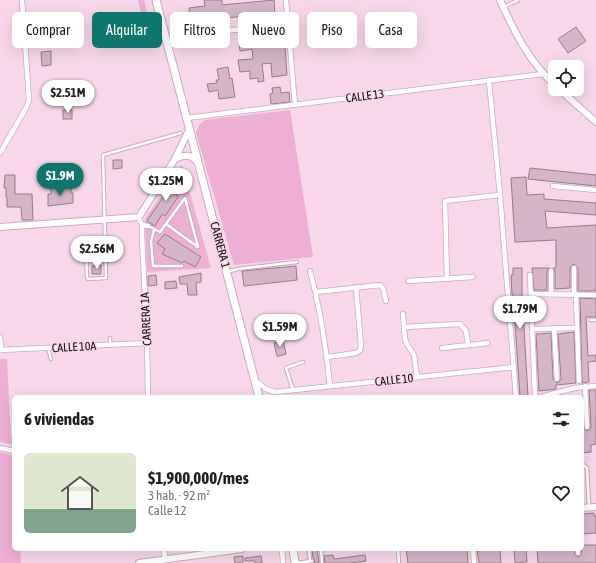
<!DOCTYPE html>
<html lang="es">
<meta charset="utf-8">
<style>
:root{--surface:#fff;--page:#f2f2f2;--text:#202124;--muted:#757577;--line:#e0e0e0;--accent:#0f766e}
body{margin:0;font-family:"Asap Condensed",sans-serif;background:var(--page);color:var(--text);height:100vh;display:flex;flex-direction:column;font-size:15px;white-space:nowrap}
*{box-sizing:border-box;margin:0}
p{font-size:13px;color:var(--muted)}
.icon{flex:none;width:22px;height:22px;fill:none;stroke:currentColor;stroke-width:2;stroke-linecap:round;stroke-linejoin:round}
.map{position:relative;flex:1;overflow:hidden}
.panel{position:absolute;left:12px;top:395px;width:572px;height:156px;display:flex;flex-direction:column;background:var(--surface);border-radius:6px;box-shadow:0 4px 16px #0002}
.panel>*{flex:none}
.banner{position:absolute;left:12px;top:12px;width:572px;height:36px;display:flex;gap:8px}
.tools{position:absolute;left:548px;top:60px;display:grid;gap:8px}
.tools a{display:grid;place-items:center;width:36px;height:36px;border-radius:6px;background:var(--surface);box-shadow:0 4px 16px #0002;font-size:20px}
.price{position:absolute;translate:-50% -34px;padding:0 9px;border-radius:14px;background:#fff;color:#222;font-size:13px;line-height:26px;filter:drop-shadow(0 1px 2px #0008)}
.price::after{content:'';position:absolute;left:50%;top:24px;width:12px;height:9px;margin-left:-6px;background:inherit;clip-path:polygon(0 0,100% 0,50% 100%)}
.price.selected{background:var(--accent);color:#fff}
ul{padding:0;list-style:none}
li{display:flex;align-items:center;gap:12px;height:100px;padding:0 12px}
li+li{border-top:1px solid var(--line)}
li span{display:grid;place-items:center;flex:none;width:112px;height:80px;border-radius:6px;color:#555}
li>.icon{margin-inline-start:auto}
span .icon{width:48px;height:48px;fill:#fffc;stroke-width:1}
li b{font-size:17px}
h2{display:flex;justify-content:space-between;align-items:center;height:48px;padding:0 12px;font-size:17px}
.chip{padding:0 14px;border-radius:6px;background:var(--surface);box-shadow:0 4px 16px #0002;font-size:14px;line-height:36px}
.chip.selected{background:var(--accent);color:#fff}
.map>svg:first-child{display:block}
.green{fill:#eeafd4}
.building{fill:#d5b5c7;stroke:#987b8b}
.lines{fill:none;stroke-linecap:round;stroke-linejoin:round}
.lane-casing{stroke:#caabbc;stroke-width:4.5}
.street-casing{stroke:#caabbc;stroke-width:6}
.secondary-casing{stroke:#caabbc;stroke-width:8}
.primary-casing{stroke:#caabbc;stroke-width:9}
.lane{stroke:#fff;stroke-width:2.5}
.street{stroke:#fff;stroke-width:4.5}
.secondary{stroke:#fff;stroke-width:6}
.primary{stroke:#fff;stroke-width:7}
.labels{text-anchor:middle;dominant-baseline:central;stroke-width:3;stroke-linejoin:round;paint-order:stroke}
.street-label{font-size:12px;fill:#140a10;stroke:#f7d7e9}
</style>
<div class="map">
<svg width="596" height="563" viewBox="0 0 596 563">
<rect width="100%" height="100%" fill="#f7d7e9"/>
<g class="green">
<path d="M138,0H144L152,31L146,32Z"/>
<path d="M290,110L313,257L234,265L196,133L199,125L205,120Z"/>
<path d="M182,165L211,268L147,272L145,219Z"/>
<path d="M0,359H7L11,436H14V445L0,442Z"/>
<path d="M0,452L14,456V549H20L21,563H0Z"/>
</g>
<g class="building">
<path d="M204,0H222V5L274,0L275,17L280,16L281,23L270,24V14L190,21L189,8L205,6Z"/>
<path d="M576,27L586,41L568,53L558,39Z"/>
<path d="M55,30L56,40L47,41L45,31Z"/>
<path d="M281,30L282,37H274L275,47H285L287,75L272,77L271,63L262,64L264,81L258,82V78L250,79V71L240,72L238,60L253,59L252,49L240,51L239,44L246,43L245,33L251,32V38L268,36V31Z"/>
<path d="M51,51V65L42,66L41,52Z"/>
<path d="M228,67L230,79L232,78L235,97L219,99L218,90L209,92L207,84L217,83L216,80H219L217,69Z"/>
<path d="M280,87L281,93L289,92L290,102L271,104L270,94L273,93L272,88Z"/>
<rect x="63" y="110" width="9" height="9"/>
<path d="M113,160H122V168L113,169Z"/>
<path d="M530,168L596,175V186L528,179Z"/>
<path d="M5,175H15V194H32L33,220H22L21,207H7V197H6V188H4Z"/>
<path d="M177,177L184,182L176,194L178,197L165,216L162,214L155,226L147,221Z"/>
<path d="M526,177L527,195L544,194V199L596,203V215L545,211L547,228L596,225V291H578V268L574,264L572,265L570,268V288L555,289V271L553,268H556V240L515,242L511,178Z"/>
<path d="M51,188H71V193H73V203L48,206V194H51Z"/>
<path d="M165,234L201,257L195,267L184,261L182,263L162,254L165,249L157,243Z"/>
<path d="M101,265V274H92V266Z"/>
<path d="M296,266L297,280L244,286L242,271Z"/>
<path d="M513,268H522V295L528,396L520,397L513,295H512L511,275H513Z"/>
<path d="M532,268H549L547,271V290H534Z"/>
<path d="M201,273V282L196,283L197,295H188L187,284H180L179,277Z"/>
<path d="M156,275L157,285L148,286V276Z"/>
<path d="M176,281L177,288L165,289V282Z"/>
<path d="M580,298L596,299V317H586L588,356L596,355V361L588,362L589,382L582,383Z"/>
<path d="M574,332L576,383L556,385V389L539,391L536,334L551,333L553,379L557,383L559,382L561,379L558,334Z"/>
<path d="M283,340L286,354L279,356H277L274,343Z"/>
<path d="M589,390H596V444L591,445V452L582,453V401L584,429L588,431L591,427Z"/>
<path d="M594,513V516H596V533L582,534V514Z"/>
<path d="M582,545H596V563H538L537,549H574L575,555L578,557L581,555Z"/>
<path d="M312,549H317L319,563H314L315,560L313,558Z"/>
<path d="M406,549H467L468,563H408Z"/>
<path d="M477,549H500L501,563H479Z"/>
<path d="M514,549H526L527,562L515,563Z"/>
<path d="M333,555L334,559L365,555L366,561L350,563H325L324,556Z"/>
<path d="M243,556V563H235L234,557Z"/>
<path d="M261,556L262,563H255V561H245V558Z"/>
</g>
<g class="lines">
<defs>
<g id="lane">
<path d="M504,7L518,0"/>
<path d="M148,226L160,232L185,198L198,247L166,224"/>
<path d="M154,230L151,241L153,266H182"/>
<path d="M86,247L87,277L88,279L106,278L103,155L181,133"/>
<path d="M227,272L237,269L297,262"/>
<path d="M591,320H596"/>
<path d="M110,338V345"/>
<path d="M48,348L51,359"/>
<path d="M293,390L286,368L303,362"/>
<path d="M582,464L587,468L589,507"/>
<path d="M309,549L310,561"/>
<path d="M321,549L322,563"/>
<path d="M398,549L399,563"/>
<path d="M295,563L312,561"/>
</g>
<g id="street">
<path d="M286,0L295,105"/>
<path d="M193,33L288,26"/>
<path d="M489,81L500,195L516,397"/>
<path d="M187,118L543,74"/>
<path d="M0,153L26,108L29,100L22,0"/>
<path d="M553,186L596,190"/>
<path d="M139,217L142,225V236L147,338L148,397"/>
<path d="M142,225L148,226"/>
<path d="M574,268V295"/>
<path d="M310,271C320,308 326,347 330,386"/>
<path d="M530,275L535,397"/>
<path d="M447,279L445,201L500,195"/>
<path d="M408,281L473,277"/>
<path d="M316,292L380,285L383,288L386,301"/>
<path d="M531,294L596,295"/>
<path d="M551,294V271"/>
<path d="M576,295L579,381"/>
<path d="M403,314L405,339L407,344L414,355L417,377"/>
<path d="M404,327L460,324L466,331L468,345"/>
<path d="M554,328L557,379"/>
<path d="M532,329L577,328"/>
<path d="M0,337L1,350"/>
<path d="M442,348L488,343"/>
<path d="M0,350L147,343"/>
<path d="M327,357L356,353L360,350L361,345L356,287"/>
<path d="M256,381L266,389L275,392L514,367"/>
<path d="M585,386L587,427"/>
<path d="M541,397L574,388L596,386"/>
<path d="M0,448L14,451"/>
<path d="M164,549L165,559"/>
<path d="M282,549L283,563"/>
<path d="M473,549L474,563"/>
<path d="M578,549V553"/>
</g>
<g id="secondary">
<path d="M500,0C514,31 529,62 555,85"/>
<path d="M559,89L596,122"/>
<path d="M175,159C185,154 191,154 198,163"/>
<path d="M0,227L139,217L175,159L189,130"/>
<path d="M582,508L596,507"/>
<path d="M139,563L242,549"/>
</g>
<g id="primary">
<path d="M156,0L259,397"/>
<path d="M293,549L295,563"/>
</g>
</defs>
<use href="#lane" class="lane-casing"/>
<use href="#street" class="street-casing"/>
<use href="#secondary" class="secondary-casing"/>
<use href="#primary" class="primary-casing"/>
<use href="#lane" class="lane"/>
<use href="#street" class="street"/>
<use href="#secondary" class="secondary"/>
<use href="#primary" class="primary"/>
</g>
<g class="labels">
<g class="street-label">
<text transform="translate(365 96) rotate(-7)">CALLE 13</text>
<text transform="translate(220 245) rotate(75)">CARRERA 1</text>
<text transform="translate(146 319) rotate(-93)">CARRERA 1A</text>
<text transform="translate(74 347) rotate(-3)">CALLE 10A</text>
<text transform="translate(394 380) rotate(-6)">CALLE 10</text>
</g>
</g>
</svg>
<div class="tools">
<a><svg class="icon" aria-label="locate" viewBox="0 0 24 24"><circle cx="12" cy="12" r="6"/><path d="M12 2v4M12 18v4M2 12h4M18 12h4"/></svg></a>
</div>
<b class="price" style="left:68px;top:114px">$2.51M</b>
<b class="price selected" style="left:60px;top:197px">$1.9M</b>
<b class="price" style="left:166px;top:202px">$1.25M</b>
<b class="price" style="left:97px;top:270px">$2.56M</b>
<b class="price" style="left:520px;top:330px">$1.79M</b>
<b class="price" style="left:280px;top:348px">$1.59M</b>
<div class="banner">
<a class="chip">Comprar</a>
<a class="chip selected">Alquilar</a>
<a class="chip">Filtros</a>
<a class="chip">Nuevo</a>
<a class="chip">Piso</a>
<a class="chip">Casa</a>
</div>
<section class="panel">
<h2>6 viviendas<svg class="icon" aria-label="filters" viewBox="0 0 24 24"><path d="M4 7h16M4 17h16"/><circle cx="9" cy="7" r="2"/><circle cx="15" cy="17" r="2"/></svg></h2>
<ul>
<li><span style="background:linear-gradient(#dfe7d0 70%,#7fa58c 0)"><svg class="icon" aria-label="home" viewBox="0 0 24 24"><path d="M3 11l9-7 9 7M6 9v11h12V9"/></svg></span><div><b>$1,900,000/mes</b><p>3 hab. · 92 m²</p><p>Calle 12</p></div><svg class="icon" aria-label="heart" viewBox="0 0 24 24"><path d="M12 20l-8-8c-3-5 5-10 8-4 3-6 11-1 8 4z"/></svg></li>
</ul>
</section>
</div>
